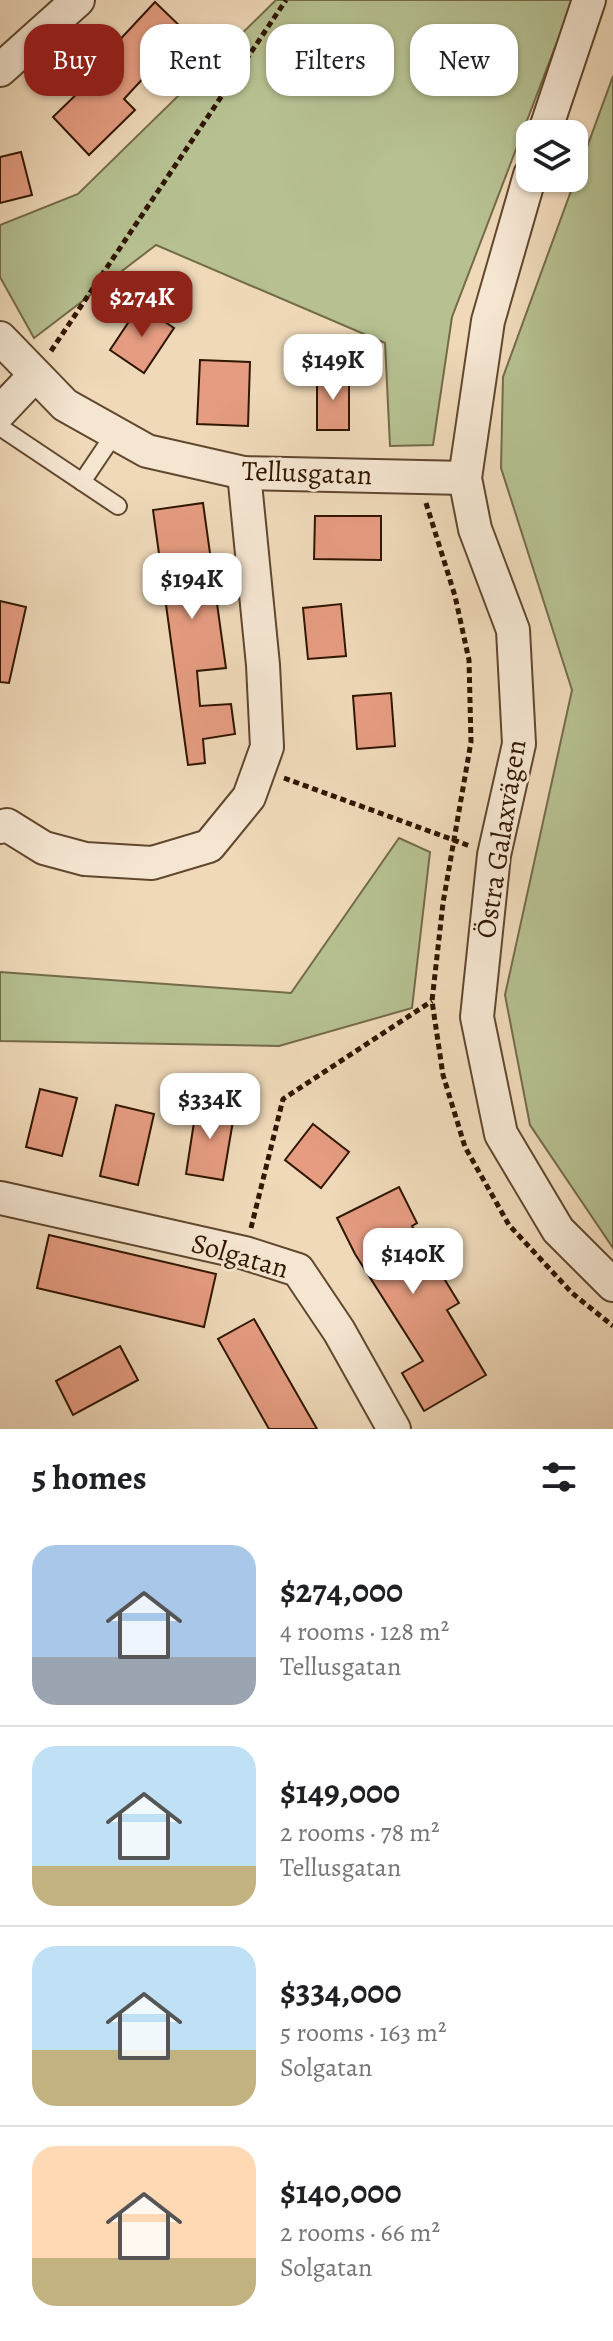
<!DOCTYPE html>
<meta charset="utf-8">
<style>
:root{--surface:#fff;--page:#f2f2f2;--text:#202124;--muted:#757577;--line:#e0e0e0;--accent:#8f2418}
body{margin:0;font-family:Alegreya,serif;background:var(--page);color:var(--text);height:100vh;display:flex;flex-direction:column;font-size:30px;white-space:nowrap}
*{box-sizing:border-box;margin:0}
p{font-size:26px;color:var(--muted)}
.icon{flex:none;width:44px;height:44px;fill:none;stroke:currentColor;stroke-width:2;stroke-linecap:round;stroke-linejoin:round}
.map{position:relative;height:1429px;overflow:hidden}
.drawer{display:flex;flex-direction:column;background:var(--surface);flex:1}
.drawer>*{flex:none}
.top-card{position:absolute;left:24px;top:24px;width:566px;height:72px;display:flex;gap:16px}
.fabs{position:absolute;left:516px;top:120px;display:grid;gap:16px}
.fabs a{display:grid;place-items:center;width:72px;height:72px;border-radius:16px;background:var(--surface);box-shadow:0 2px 6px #0004;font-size:40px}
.price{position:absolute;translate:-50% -68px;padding:0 18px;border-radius:16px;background:#fff;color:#222;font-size:26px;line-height:52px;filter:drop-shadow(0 2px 4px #0008)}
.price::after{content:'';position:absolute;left:50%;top:48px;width:24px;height:18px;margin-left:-12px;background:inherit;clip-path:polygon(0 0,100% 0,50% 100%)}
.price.active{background:var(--accent);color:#fff}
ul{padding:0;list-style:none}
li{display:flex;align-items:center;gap:24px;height:200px;padding:0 32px}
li+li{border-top:2px solid var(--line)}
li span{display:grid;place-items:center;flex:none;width:224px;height:160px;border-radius:24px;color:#555}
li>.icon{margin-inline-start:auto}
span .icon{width:96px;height:96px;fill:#fffc;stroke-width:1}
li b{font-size:34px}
h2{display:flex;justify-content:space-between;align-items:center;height:96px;padding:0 32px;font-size:34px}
.tag{padding:0 28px;border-radius:24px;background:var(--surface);box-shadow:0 2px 6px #0004;font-size:28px;line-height:72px}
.tag.active{background:var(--accent);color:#fff}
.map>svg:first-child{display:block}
.green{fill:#b6c091;stroke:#746b48;stroke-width:2}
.building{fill:#e59c81;stroke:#311600;stroke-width:2}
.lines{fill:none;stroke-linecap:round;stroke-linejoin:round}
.lane-casing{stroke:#60472e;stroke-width:20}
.street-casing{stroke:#60472e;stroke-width:36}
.path{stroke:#311600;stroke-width:5;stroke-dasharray:6 4;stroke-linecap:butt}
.lane{stroke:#f5e6d2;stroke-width:16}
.street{stroke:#f5e6d2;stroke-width:32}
.labels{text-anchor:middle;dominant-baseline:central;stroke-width:6;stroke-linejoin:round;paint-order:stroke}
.street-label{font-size:28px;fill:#311600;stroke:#f5e6d2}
</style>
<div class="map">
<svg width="613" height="1429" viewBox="0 0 613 1429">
<rect width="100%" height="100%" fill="#efd9b9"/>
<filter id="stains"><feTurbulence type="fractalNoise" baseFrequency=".0025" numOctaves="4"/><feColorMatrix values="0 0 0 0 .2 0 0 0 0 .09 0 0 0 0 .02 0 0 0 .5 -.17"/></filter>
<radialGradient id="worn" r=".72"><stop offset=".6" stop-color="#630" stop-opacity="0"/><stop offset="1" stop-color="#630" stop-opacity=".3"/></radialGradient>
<g class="green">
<path d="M276,0H573L452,317L433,445L390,446L385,343L156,245L34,338L0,277V225L78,194Z"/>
<path d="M613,76V1248L530,1125L505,995L572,690L501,468L503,377Z"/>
<path d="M399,838L430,852L412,1008L279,1046L0,1041V972L291,993Z"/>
</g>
<g class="building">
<path d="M155,2L186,32L124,99L135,110L89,155L53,117L119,53L113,47Z"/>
<path d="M21,152L32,195L0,203V157Z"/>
<path d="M140,305L174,328L144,373L110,350Z"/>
<path d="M200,360L250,362L248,426L197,424Z"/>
<rect x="317" y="375" width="32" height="55"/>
<path d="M203,503L226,668L197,671L200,706L231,704L235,734L203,739L205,763L188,765L153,510Z"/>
<path d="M315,516H381V560L314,559Z"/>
<path d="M0,601L26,607L9,683L0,682Z"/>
<path d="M341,604L346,656L308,659L303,608Z"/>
<path d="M391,693L395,746L357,749L353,696Z"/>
<path d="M40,1089L77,1098L62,1156L26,1147Z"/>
<path d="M197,1103L235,1109L223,1180L186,1174Z"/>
<path d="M116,1105L154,1114L138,1185L100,1176Z"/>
<path d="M313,1124L349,1152L321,1188L285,1160Z"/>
<path d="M399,1187L417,1223L412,1226L459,1303L447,1310L486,1375L424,1411L402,1373L423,1361L355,1254L337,1218Z"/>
<path d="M49,1235L216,1274L204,1327L37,1288Z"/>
<path d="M254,1319L317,1429H269L218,1339Z"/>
<path d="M120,1346L138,1380L73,1415L56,1381Z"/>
</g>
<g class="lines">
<defs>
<g id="lane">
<path d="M0,427L118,506"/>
<path d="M82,482L115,433"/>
</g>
<g id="street">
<path d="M0,70L78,0"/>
<path d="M544,134L589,0"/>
<path d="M530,175L488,321L465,478L475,529L513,630L519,744L494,855L477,1017L501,1134L558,1230L613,1285"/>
<path d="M0,338L65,405L147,451L244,473L465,478"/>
<path d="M0,412L35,375"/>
<path d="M0,827L7,825L44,848L85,859L152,863L209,846L249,797L267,747L263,665L244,473"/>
<path d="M1,1198L245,1253L298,1270L339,1331L394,1429"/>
</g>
</defs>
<use href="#lane" class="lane-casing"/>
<use href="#street" class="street-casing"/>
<g class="path">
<path d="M51,351L286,0"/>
<path d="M426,503L455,596L469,660L471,742L443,903L432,1001L443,1075L465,1147L509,1225L572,1293L613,1326"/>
<path d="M284,778L470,846"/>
<path d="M251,1228L283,1099L432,1001"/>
</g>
<use href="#lane" class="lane"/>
<use href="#street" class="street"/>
</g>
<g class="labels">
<g class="street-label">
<text transform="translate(307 473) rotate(2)">Tellusgatan</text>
<text transform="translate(501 839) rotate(-81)">Östra Galaxvägen</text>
<text transform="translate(240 1256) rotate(16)">Solgatan</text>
</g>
</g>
<rect width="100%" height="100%" filter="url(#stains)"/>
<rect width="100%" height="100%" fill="url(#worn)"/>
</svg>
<div class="fabs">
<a><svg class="icon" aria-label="layers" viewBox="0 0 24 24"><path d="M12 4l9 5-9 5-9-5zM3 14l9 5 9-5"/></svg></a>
</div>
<b class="price active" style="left:142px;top:339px">$274K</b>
<b class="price" style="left:333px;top:402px">$149K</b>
<b class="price" style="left:192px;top:621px">$194K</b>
<b class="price" style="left:210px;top:1141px">$334K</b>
<b class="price" style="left:413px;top:1296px">$140K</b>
<div class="top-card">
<a class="tag active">Buy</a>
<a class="tag">Rent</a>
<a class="tag">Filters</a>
<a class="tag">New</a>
</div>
</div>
<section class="drawer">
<h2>5 homes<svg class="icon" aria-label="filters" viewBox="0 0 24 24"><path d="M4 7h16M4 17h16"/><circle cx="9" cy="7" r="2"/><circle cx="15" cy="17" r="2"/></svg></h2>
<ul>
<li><span style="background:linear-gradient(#a9c7e8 70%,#9aa5b1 0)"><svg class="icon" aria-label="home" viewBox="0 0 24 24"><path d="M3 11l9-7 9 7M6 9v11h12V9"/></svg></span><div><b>$274,000</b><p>4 rooms · 128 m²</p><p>Tellusgatan</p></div></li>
<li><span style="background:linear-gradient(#bfe0f5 75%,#c2b280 0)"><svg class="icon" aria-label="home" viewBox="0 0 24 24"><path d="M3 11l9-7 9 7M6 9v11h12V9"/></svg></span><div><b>$149,000</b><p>2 rooms · 78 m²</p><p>Tellusgatan</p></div></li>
<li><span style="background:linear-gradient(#bfe0f5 65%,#c2b280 0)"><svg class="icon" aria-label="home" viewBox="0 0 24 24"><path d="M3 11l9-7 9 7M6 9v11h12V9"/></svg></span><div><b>$334,000</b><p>5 rooms · 163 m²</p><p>Solgatan</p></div></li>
<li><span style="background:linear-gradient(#ffd9b3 70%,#c2b280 0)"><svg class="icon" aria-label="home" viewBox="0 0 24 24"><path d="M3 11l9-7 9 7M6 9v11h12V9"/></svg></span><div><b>$140,000</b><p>2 rooms · 66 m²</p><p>Solgatan</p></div></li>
</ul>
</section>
